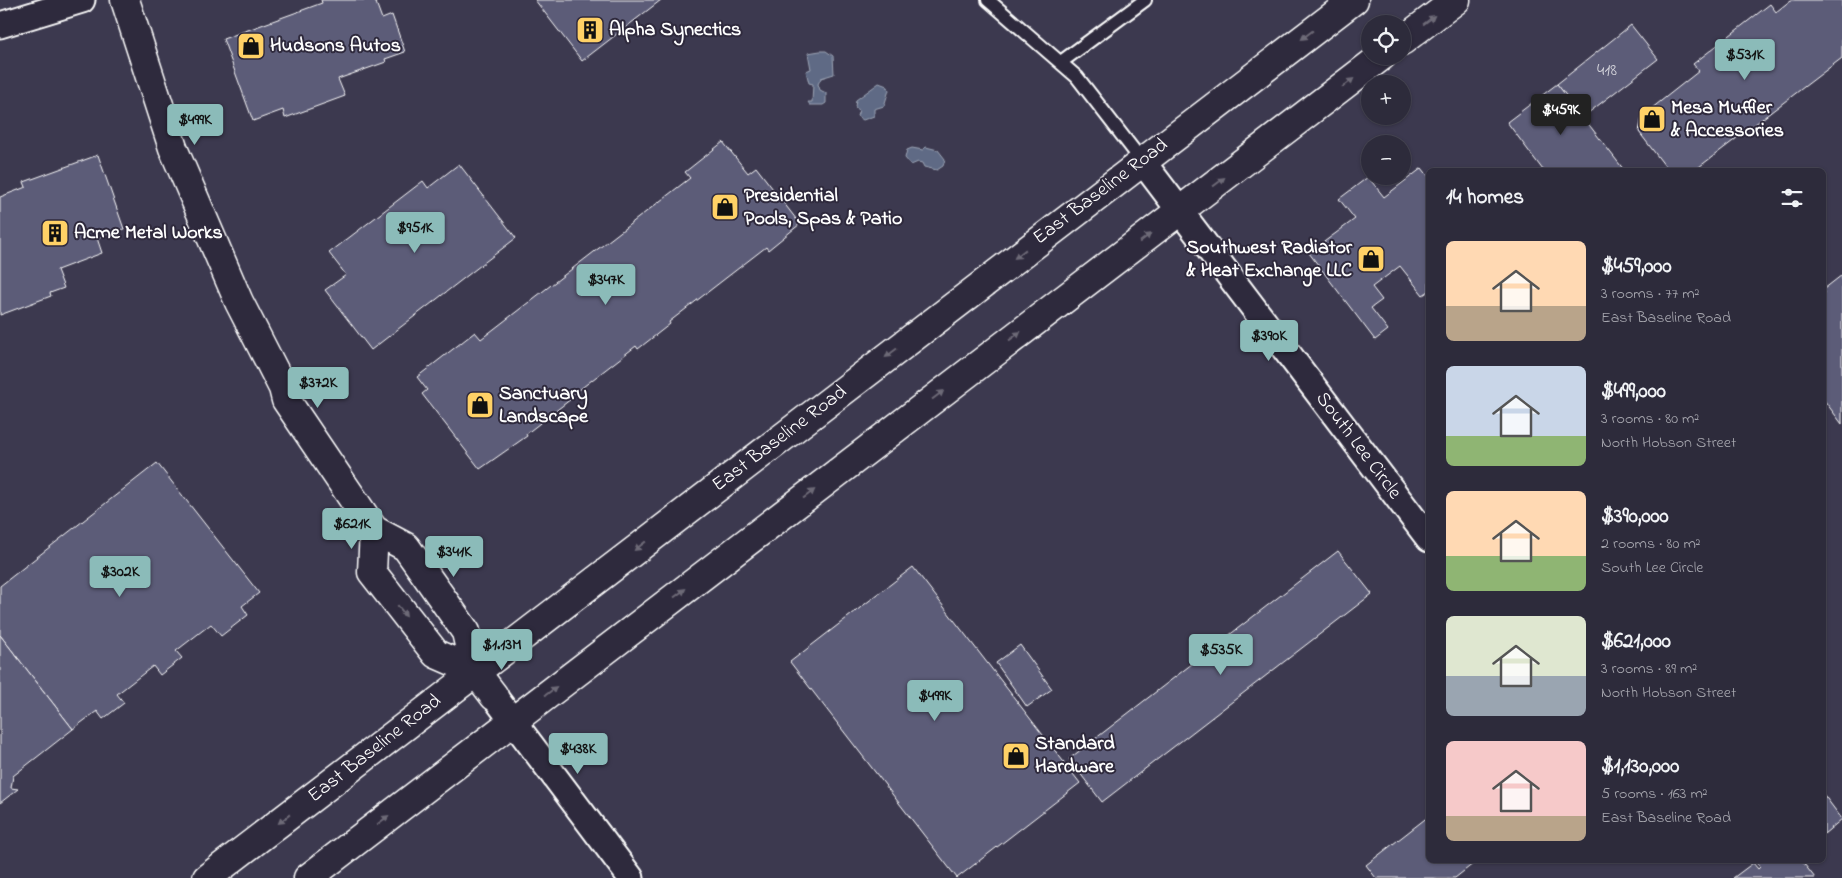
<!DOCTYPE html>
<meta charset="utf-8">
<style>
:root{--surface:#2d2b3b;--page:#393746;--text:#f1f3f6;--muted:#a7a7af;--line:#484755;--accent:#8bbbb9}
body{margin:0;font-family:"Indie Flower",sans-serif;background:var(--page);color:var(--text);height:100vh;display:flex;flex-direction:column;font-size:19px;white-space:nowrap}
*{box-sizing:border-box;margin:0}
p{font-size:16px;color:var(--muted)}
.icon{flex:none;width:28px;height:28px;fill:none;stroke:currentColor;stroke-width:2;stroke-linecap:round;stroke-linejoin:round}
.map{position:relative;flex:1;overflow:hidden}
.side{position:absolute;left:1426px;top:168px;width:400px;height:695px;display:flex;flex-direction:column;background:var(--surface);border-radius:8px;box-shadow:0 1px 4px #0004,0 0 0 1px var(--line)}
.side>*{flex:none}
.fabs{position:absolute;left:1361px;top:15px;display:grid;gap:10px}
.fabs a{display:grid;place-items:center;width:50px;height:50px;border-radius:50%;background:var(--surface);box-shadow:0 1px 4px #0004,0 0 0 1px var(--line);font-size:25px}
.price{position:absolute;translate:-50% -42px;padding:0 11px;border-radius:5px;background:var(--accent);color:#111;font-size:16px;line-height:32px;filter:drop-shadow(0 1px 2px #0008)}
.price::after{content:'';position:absolute;left:50%;top:30px;width:15px;height:11px;margin-left:-8px;background:inherit;clip-path:polygon(0 0,100% 0,50% 100%)}
.price.on{background:#222;color:#fff}
ul{padding:0;list-style:none}
li{display:flex;align-items:center;gap:15px;height:125px;padding:0 20px}
li span{display:grid;place-items:center;flex:none;width:140px;height:100px;border-radius:8px;color:#555}
li>.icon{margin-inline-start:auto}
span .icon{width:60px;height:60px;fill:#fffc;stroke-width:1}
li b{font-size:21px}
h2{display:flex;justify-content:space-between;align-items:center;height:60px;padding:0 20px;font-size:21px}
.map>svg:first-child{display:block}
.water{fill:#5e6b85;stroke:#9ea6b6}
.building{fill:#5c5b78;stroke:#fff}
.lines{fill:none;stroke-linecap:round;stroke-linejoin:round}
.lane-casing{stroke:#fff;stroke-width:16}
.street-casing{stroke:#fff;stroke-width:29}
.secondary-casing{stroke:#fff;stroke-width:31}
.primary-casing{stroke:#fff;stroke-width:31}
.lane{stroke:#2f2a3d;stroke-width:12}
.street{stroke:#2f2a3d;stroke-width:25}
.secondary{stroke:#2f2a3d;stroke-width:28}
.primary{stroke:#2f2a3d;stroke-width:28}
.oneway{fill:#6d6a77}
.labels{text-anchor:middle;dominant-baseline:central;stroke-width:4;stroke-linejoin:round;paint-order:stroke}
.number-label{font-size:18px;fill:#d6d6dd}
.poi-label{font-size:20px;font-weight:bold;fill:#fff;stroke:#2f2a3d;text-anchor:start}
.street-label{font-size:20px;fill:#fff;stroke:#2f2a3d}
</style>
<div class="map">
<svg width="1842" height="878" viewBox="0 0 1842 878">
<rect width="100%" height="100%" fill="#3c394f"/>
<filter id="ink" filterUnits="userSpaceOnUse"><feTurbulence type="fractalNoise" baseFrequency=".02" numOctaves="2"/><feDisplacementMap in="SourceGraphic" scale="10" xChannelSelector="R" yChannelSelector="G"/><feConvolveMatrix kernelMatrix="1 2 1 2 8 2 1 2 1" color-interpolation-filters="sRGB"/></filter>
<g filter="url(#ink)">
<g class="water">
<path d="M820,51H826L833,56L834,74L821,78L818,84L820,90L826,93V103L823,105H810L808,102H812L813,84L809,83L806,71L811,69L808,53Z"/>
<path d="M879,83L887,86L889,90L884,106L874,109V116L863,120L857,116L859,110L855,107L856,100Z"/>
<path d="M926,147L938,150L945,159L943,166L937,170L924,167L922,163L918,162L911,165L905,158L907,150L912,148L923,150Z"/>
</g>
<g class="building">
<path d="M321,0H375L382,19L392,15L405,52L385,59L386,62L338,79L345,96L285,118L283,110L253,121L223,39L322,3Z"/>
<path d="M535,0H661L582,61Z"/>
<path d="M1791,0H1842V58L1695,170H1668L1639,132L1642,116L1699,71L1693,64L1770,4L1776,12Z"/>
<path d="M1631,25L1658,59L1583,117L1557,84Z"/>
<path d="M1557,84L1583,117L1624,170H1543L1507,122Z"/>
<path d="M723,142L748,173L756,167L800,224L768,250L766,247L669,322L670,324L638,349L636,346L570,397L571,399L526,434L527,436L480,469L422,394L427,390L417,377L475,332L481,339L690,178L685,172Z"/>
<path d="M98,155L124,229L97,238L102,253L57,270L64,288L50,293L51,296L0,315V197L26,187L24,182Z"/>
<path d="M459,164L516,238L371,350L325,290L346,275L329,253L423,181L428,188Z"/>
<path d="M1422,168L1429,177V291L1423,295L1400,266L1372,287L1382,300L1371,308L1388,330L1375,340L1309,253L1355,219L1339,199L1368,177L1384,197Z"/>
<path d="M1842,275V424L1824,400V289Z"/>
<path d="M157,463L259,593L242,606L248,615L221,636L211,624L176,651L182,658L160,675L153,666L117,694L124,703L103,719L97,711L73,729L0,635V586Z"/>
<path d="M1338,551L1372,594L1102,802L1069,759Z"/>
<path d="M913,567L1080,783L957,878L790,662Z"/>
<path d="M0,635L73,729L13,776L11,788L18,789L0,803Z"/>
<path d="M1020,645L1052,689L1027,707L996,663Z"/>
<path d="M1824,795L1842,819L1824,834Z"/>
<path d="M1429,816V860H1478L1455,878H1376L1366,865Z"/>
<path d="M1754,860H1801L1815,878H1733L1753,863L1758,869L1760,867Z"/>
</g>
<g class="lines">
<defs>
<g id="lane">
<path d="M988,0L1077,77L1142,161"/>
<path d="M1061,62L1145,0"/>
</g>
<g id="street">
<path d="M0,25L82,0"/>
<path d="M1142,161L1429,539"/>
<path d="M494,696L631,878"/>
</g>
<g id="secondary">
<path d="M125,0L173,148L239,302L283,388L286,400L374,530L406,547L466,632L475,671L494,696"/>
<path d="M374,530L372,572L436,654L475,671"/>
</g>
<g id="primary">
<path d="M1402,41L1456,0"/>
<path d="M207,878L1354,0"/>
<path d="M308,878L1382,56"/>
</g>
</defs>
<use href="#lane" class="lane-casing"/>
<use href="#street" class="street-casing"/>
<use href="#secondary" class="secondary-casing"/>
<use href="#primary" class="primary-casing"/>
<use href="#lane" class="lane"/>
<use href="#street" class="street"/>
<use href="#secondary" class="secondary"/>
<use href="#primary" class="primary"/>
</g>
<defs><path id="oneway-solid" d="M-6-.8H1V-3.2L6.5 0L1 3.2V.8H-6Z" transform="scale(1.25)"/></defs>
<g class="oneway">
<use href="#oneway-solid" transform="translate(1429 20) rotate(-37)"/>
<use href="#oneway-solid" transform="translate(1307 35) rotate(143)"/>
<use href="#oneway-solid" transform="translate(1348 83) rotate(-37)"/>
<use href="#oneway-solid" transform="translate(1219 182) rotate(-37)"/>
<use href="#oneway-solid" transform="translate(1145 238) rotate(-37)"/>
<use href="#oneway-solid" transform="translate(1020 254) rotate(142)"/>
<use href="#oneway-solid" transform="translate(1015 336) rotate(-37)"/>
<use href="#oneway-solid" transform="translate(891 353) rotate(143)"/>
<use href="#oneway-solid" transform="translate(938 395) rotate(-37)"/>
<use href="#oneway-solid" transform="translate(809 494) rotate(-37)"/>
<use href="#oneway-solid" transform="translate(640 546) rotate(142)"/>
<use href="#oneway-solid" transform="translate(680 593) rotate(-37)"/>
<use href="#oneway-solid" transform="translate(402 611) rotate(52)"/>
<use href="#oneway-solid" transform="translate(551 691) rotate(-37)"/>
<use href="#oneway-solid" transform="translate(284 819) rotate(142)"/>
<use href="#oneway-solid" transform="translate(383 820) rotate(-37)"/>
</g>
</g>
<defs>
<symbol id="building-square" viewBox="-11 -11 22 22"><rect x="-9" y="-9" width="18" height="18" rx="4" fill="#ffd166" stroke="#2f2a3d"/><path d="M-4-6H4V6H1V3H-1V6H-4ZM-2.5-4.3h1.7v1.8h-1.7ZM.8-4.3h1.7v1.8H.8ZM-2.5-1h1.7V.8h-1.7ZM.8-1h1.7V.8H.8Z" fill="#111"/></symbol>
<symbol id="shop-square" viewBox="-11 -11 22 22"><rect x="-9" y="-9" width="18" height="18" rx="4" fill="#ffd166" stroke="#2f2a3d"/><path d="M-5-2.5h2.3a2.7 3.5 0 0 1 5.4 0H5L5.5 6h-11ZM-1.5-2.5h3a1.5 2.3 0 0 0-3 0Z" fill="#111"/></symbol>
</defs>
<g fill-rule="evenodd">
<use href="#building-square" x="574" y="14" width="32" height="32"/>
<use href="#shop-square" x="235" y="30" width="32" height="32"/>
<use href="#shop-square" x="1636" y="103" width="32" height="32"/>
<use href="#shop-square" x="709" y="191" width="32" height="32"/>
<use href="#building-square" x="39" y="217" width="32" height="32"/>
<use href="#shop-square" x="1355" y="243" width="32" height="32"/>
<use href="#shop-square" x="464" y="389" width="32" height="32"/>
<use href="#shop-square" x="1000" y="740" width="32" height="32"/>
</g>
<g class="labels">
<g class="number-label">
<text x="1607" y="71">418</text>
</g>
<g class="poi-label">
<text x="609" y="30">Alpha Synectics</text>
<text x="270" y="46">Hudsons Autos</text>
<text x="1671" y="108">Mesa Muffler<tspan x="1671" dy="23">&amp; Accessories</tspan></text>
<text x="744" y="196">Presidential<tspan x="744" dy="23">Pools, Spas &amp; Patio</tspan></text>
<text x="74" y="233">Acme Metal Works</text>
<text x="1352" y="248" text-anchor="end">Southwest Radiator<tspan x="1352" dy="23">&amp; Heat Exchange LLC</tspan></text>
<text x="499" y="394">Sanctuary<tspan x="499" dy="23">Landscape</tspan></text>
<text x="1035" y="744">Standard<tspan x="1035" dy="23">Hardware</tspan></text>
</g>
<g class="street-label">
<text transform="translate(1101 192) rotate(-37)">East Baseline Road</text>
<text transform="translate(780 439) rotate(-37)">East Baseline Road</text>
<text transform="translate(1358 446) rotate(53)">South Lee Circle</text>
<text transform="translate(375 749) rotate(-38)">East Baseline Road</text>
</g>
</g>
</svg>
<div class="fabs">
<a><svg class="icon" aria-label="locate" viewBox="0 0 24 24"><circle cx="12" cy="12" r="6"/><path d="M12 2v4M12 18v4M2 12h4M18 12h4"/></svg></a>
<a>+</a>
<a>−</a>
</div>
<b class="price" style="left:1745px;top:81px">$531K</b>
<b class="price on" style="left:1561px;top:136px">$459K</b>
<b class="price" style="left:195px;top:146px">$499K</b>
<b class="price" style="left:415px;top:254px">$951K</b>
<b class="price" style="left:606px;top:306px">$347K</b>
<b class="price" style="left:1269px;top:362px">$390K</b>
<b class="price" style="left:318px;top:409px">$372K</b>
<b class="price" style="left:352px;top:550px">$621K</b>
<b class="price" style="left:454px;top:578px">$341K</b>
<b class="price" style="left:120px;top:598px">$302K</b>
<b class="price" style="left:502px;top:671px">$1.13M</b>
<b class="price" style="left:1221px;top:676px">$535K</b>
<b class="price" style="left:935px;top:722px">$499K</b>
<b class="price" style="left:578px;top:775px">$438K</b>
<section class="side">
<h2>14 homes<svg class="icon" aria-label="filters" viewBox="0 0 24 24"><path d="M4 7h16M4 17h16"/><circle cx="9" cy="7" r="2"/><circle cx="15" cy="17" r="2"/></svg></h2>
<ul>
<li><span style="background:linear-gradient(#ffd9b3 65%,#b9a48a 0)"><svg class="icon" aria-label="home" viewBox="0 0 24 24"><path d="M3 11l9-7 9 7M6 9v11h12V9"/></svg></span><div><b>$459,000</b><p>3 rooms · 77 m²</p><p>East Baseline Road</p></div></li>
<li><span style="background:linear-gradient(#c9d6e8 70%,#8fb573 0)"><svg class="icon" aria-label="home" viewBox="0 0 24 24"><path d="M3 11l9-7 9 7M6 9v11h12V9"/></svg></span><div><b>$499,000</b><p>3 rooms · 80 m²</p><p>North Hobson Street</p></div></li>
<li><span style="background:linear-gradient(#ffd9b3 65%,#8fb573 0)"><svg class="icon" aria-label="home" viewBox="0 0 24 24"><path d="M3 11l9-7 9 7M6 9v11h12V9"/></svg></span><div><b>$390,000</b><p>2 rooms · 80 m²</p><p>South Lee Circle</p></div></li>
<li><span style="background:linear-gradient(#dfe7d0 60%,#9aa5b1 0)"><svg class="icon" aria-label="home" viewBox="0 0 24 24"><path d="M3 11l9-7 9 7M6 9v11h12V9"/></svg></span><div><b>$621,000</b><p>3 rooms · 89 m²</p><p>North Hobson Street</p></div></li>
<li><span style="background:linear-gradient(#f6c9c9 75%,#b9a48a 0)"><svg class="icon" aria-label="home" viewBox="0 0 24 24"><path d="M3 11l9-7 9 7M6 9v11h12V9"/></svg></span><div><b>$1,130,000</b><p>5 rooms · 163 m²</p><p>East Baseline Road</p></div></li>
</ul>
</section>
</div>
